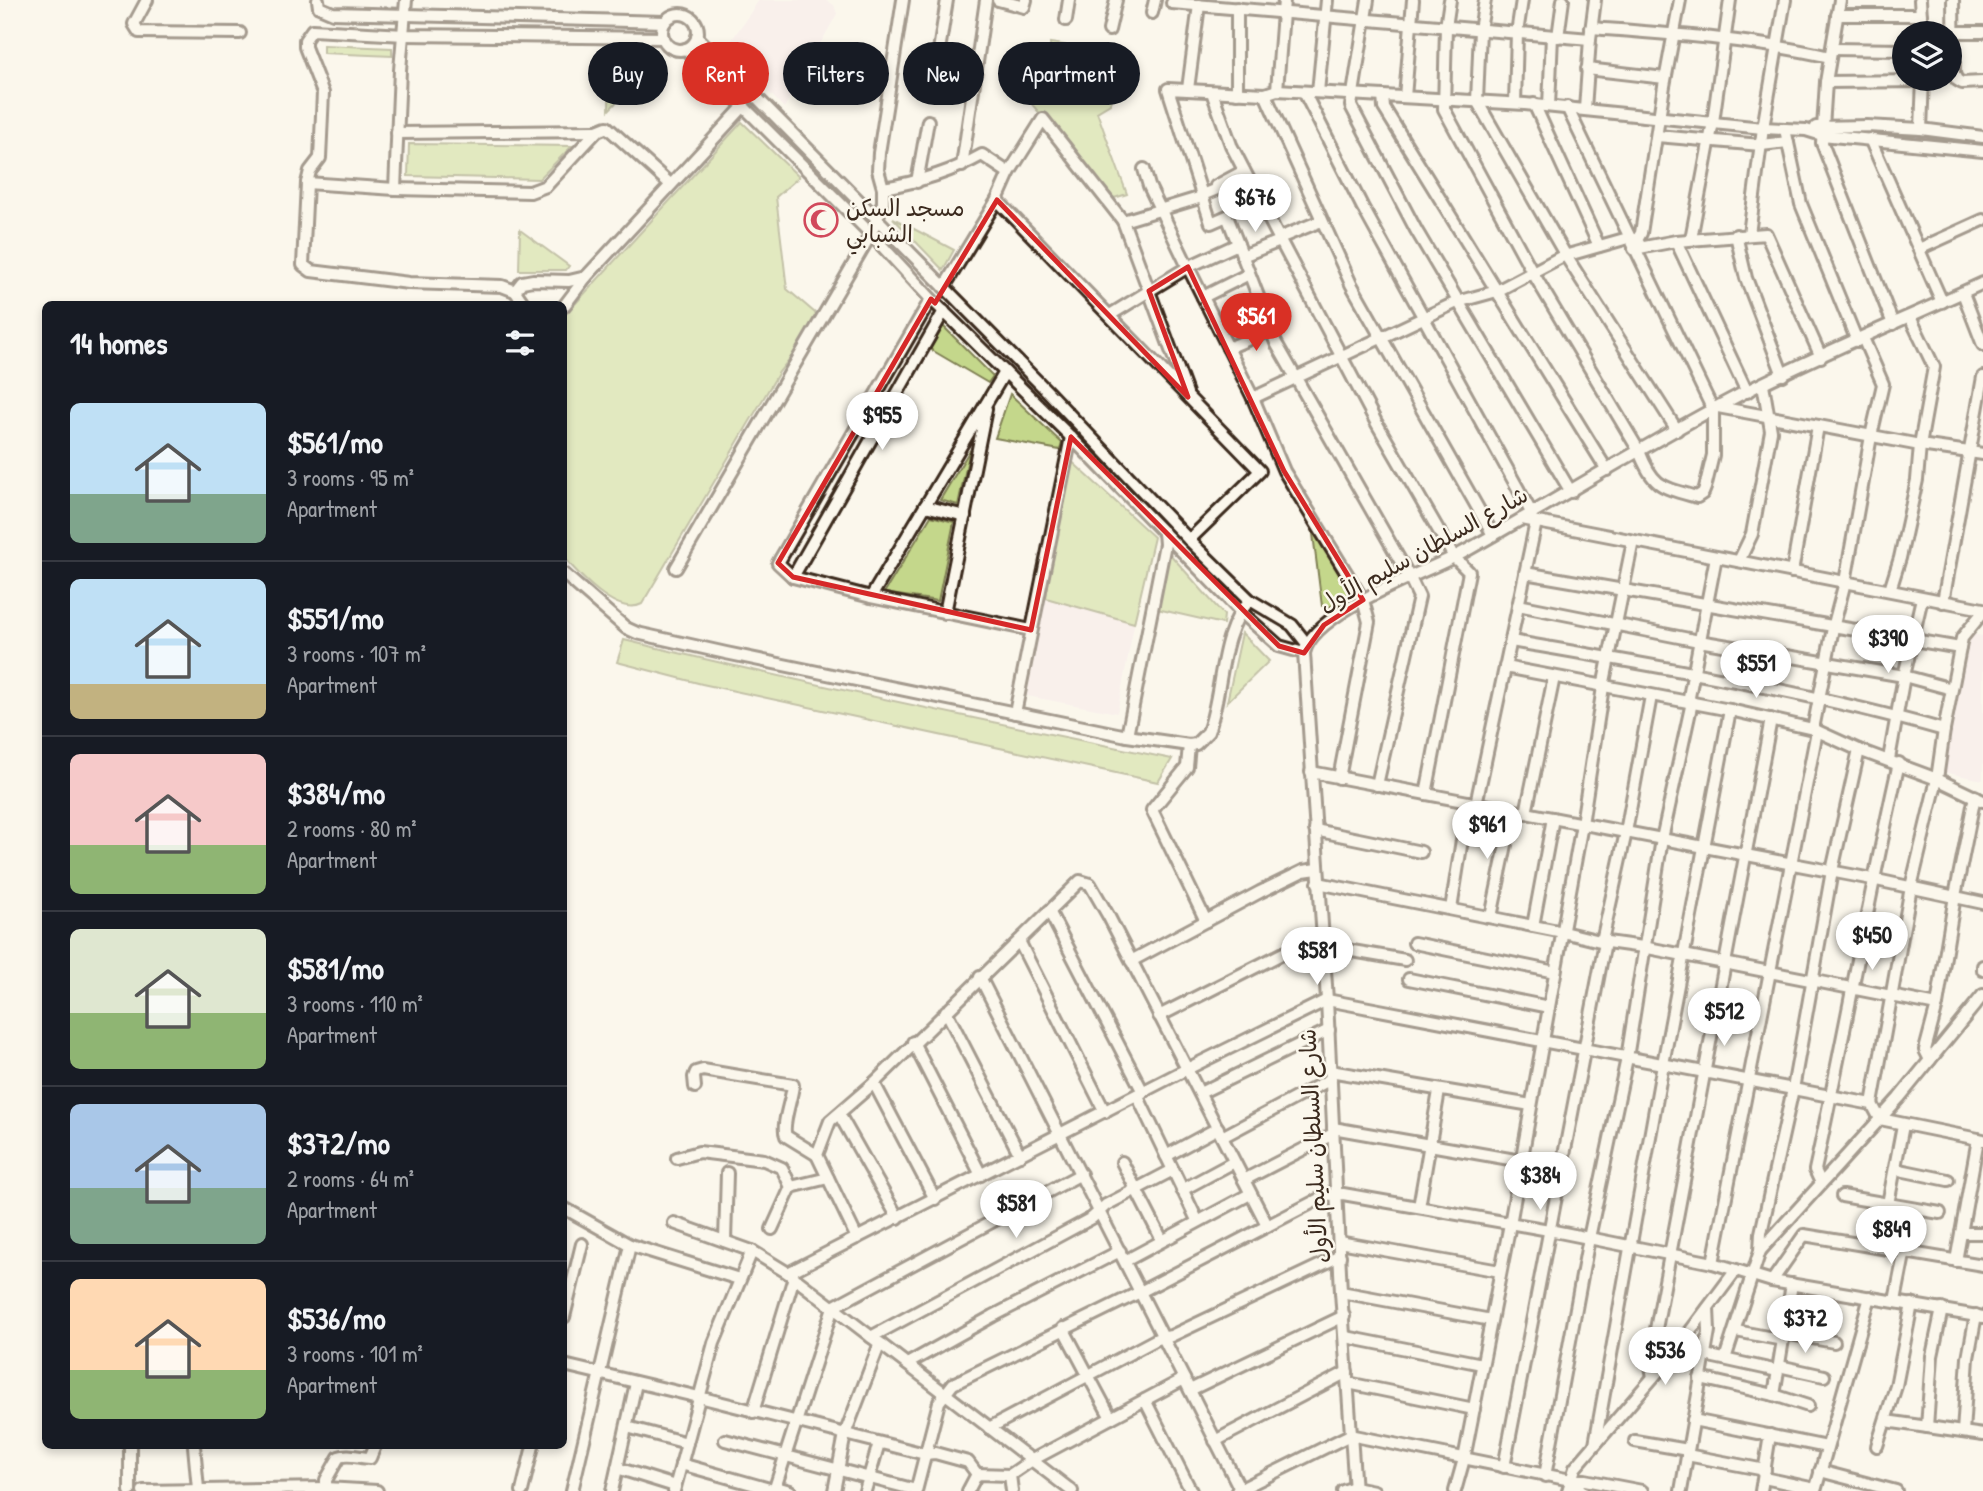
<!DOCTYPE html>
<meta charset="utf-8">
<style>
:root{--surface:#171b24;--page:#20242c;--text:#f1f3f6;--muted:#9ea1a6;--line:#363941;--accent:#d93025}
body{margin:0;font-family:"Patrick Hand","Playpen Sans Arabic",sans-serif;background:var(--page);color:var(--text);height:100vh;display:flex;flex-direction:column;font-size:26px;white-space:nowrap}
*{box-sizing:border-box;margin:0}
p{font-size:23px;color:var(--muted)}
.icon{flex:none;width:38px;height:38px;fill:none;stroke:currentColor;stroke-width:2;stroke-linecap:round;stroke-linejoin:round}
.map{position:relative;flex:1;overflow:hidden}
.details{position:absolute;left:42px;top:301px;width:525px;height:1148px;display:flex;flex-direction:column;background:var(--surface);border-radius:10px;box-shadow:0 4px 10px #0003}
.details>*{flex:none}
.guide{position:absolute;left:588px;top:42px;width:665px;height:63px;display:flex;gap:14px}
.buttons{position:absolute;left:1892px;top:21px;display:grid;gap:14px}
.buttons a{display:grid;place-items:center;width:70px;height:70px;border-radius:50%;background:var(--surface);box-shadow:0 4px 10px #0003;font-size:35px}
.price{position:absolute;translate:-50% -60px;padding:0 16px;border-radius:24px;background:#fff;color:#222;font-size:23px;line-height:46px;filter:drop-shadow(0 2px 4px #0008)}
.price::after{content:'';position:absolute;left:50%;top:42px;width:21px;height:16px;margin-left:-10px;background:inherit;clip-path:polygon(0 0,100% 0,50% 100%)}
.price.on{background:var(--accent);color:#fff}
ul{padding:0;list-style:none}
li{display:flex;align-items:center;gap:21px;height:175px;padding:0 28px}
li+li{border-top:2px solid var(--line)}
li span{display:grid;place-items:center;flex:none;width:196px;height:140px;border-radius:10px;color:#555}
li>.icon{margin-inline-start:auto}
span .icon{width:84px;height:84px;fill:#fffc;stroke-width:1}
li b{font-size:30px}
h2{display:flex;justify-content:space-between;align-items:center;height:84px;padding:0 28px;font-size:30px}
.tag{padding:0 24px;border-radius:32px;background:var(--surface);box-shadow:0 4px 10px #0003;font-size:24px;line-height:63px}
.tag.on{background:var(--accent);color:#fff}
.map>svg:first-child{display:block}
.built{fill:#f6e6e9}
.green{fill:#c4d78b;stroke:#808054;stroke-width:2}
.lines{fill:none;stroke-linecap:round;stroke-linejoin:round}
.minor-casing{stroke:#3b2a1e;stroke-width:16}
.minor{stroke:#fbf7ec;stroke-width:10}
.marked{fill:none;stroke:#d62828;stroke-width:5;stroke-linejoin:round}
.labels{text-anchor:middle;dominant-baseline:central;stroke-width:5;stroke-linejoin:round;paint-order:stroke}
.poi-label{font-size:23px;fill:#3b2a1e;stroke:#fbf7ec;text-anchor:start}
.street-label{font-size:23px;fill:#3b2a1e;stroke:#fbf7ec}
</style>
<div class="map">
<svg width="1983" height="1491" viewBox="0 0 1983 1491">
<rect width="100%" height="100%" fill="#fbf7ec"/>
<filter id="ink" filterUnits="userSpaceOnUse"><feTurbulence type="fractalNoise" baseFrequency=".0143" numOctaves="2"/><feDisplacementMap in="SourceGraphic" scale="14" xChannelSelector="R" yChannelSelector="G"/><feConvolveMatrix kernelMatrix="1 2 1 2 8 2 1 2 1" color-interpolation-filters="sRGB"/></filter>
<g filter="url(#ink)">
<g class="built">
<path d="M759,0H826L834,5L837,14L784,108L733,55L730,47L731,41Z"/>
<path d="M1046,598L1136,615L1117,713L1027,696Z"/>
<path d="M1971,634L1983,636V780L1943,772Z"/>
</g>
<g class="green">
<path d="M1050,43L1065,45L1062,60L1075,86L1091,93L1112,95L1110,104L1097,112L1127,194L1114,198L1029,101L1035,79L1044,84L1051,63Z"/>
<path d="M323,45L392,48V56L323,53Z"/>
<path d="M614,51L651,52L657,60L609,110L610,54Z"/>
<path d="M742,122L799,177L776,197L787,289L822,319L779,372L642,604C617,617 578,574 564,557V316Z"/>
<path d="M409,144L572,146L539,179L408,176Z"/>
<path d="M893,218L954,250L943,270Z"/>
<path d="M520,230L569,266L566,270H519Z"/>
<path d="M943,326L993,376L988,383L930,349Z"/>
<path d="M1010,394L1062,443L1060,450L995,438Z"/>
<path d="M970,450L958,505L940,500Z"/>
<path d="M1067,457L1154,537L1134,623L1046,598Z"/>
<path d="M931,516L954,522L938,601L884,593Z"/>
<path d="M1312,526L1353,597L1329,607L1322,606Z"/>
<path d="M1169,553L1224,615L1223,624L1157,609Z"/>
<path d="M1242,633L1269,661L1227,702Z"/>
<path d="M624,640C806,684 989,722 1172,759L1158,782L702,684L617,662Z"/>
</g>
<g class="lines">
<defs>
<g id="minor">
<path d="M147,0L134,24L139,32L240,33"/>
<path d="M318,0L319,7L333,13L665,22"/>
<path d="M998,0L1024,7L1026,0"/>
<path d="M1368,0L1351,106L1416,230L1571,492"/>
<path d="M1450,0L1446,27L1444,109L1533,273L1639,451C1653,487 1661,487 1697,497L1703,493L1705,488L1713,455V410L1567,107"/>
<path d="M1485,0L1480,30L1477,101L1566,256L1677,430"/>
<path d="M1840,0L1826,82L1822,143L1893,324"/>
<path d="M1920,0L1922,33"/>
<path d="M1953,0L1954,74L1957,80L1962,83L1983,82"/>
<path d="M1172,3L1590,39"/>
<path d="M1152,13L1155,0"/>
<circle cx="680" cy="32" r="18"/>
<path d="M1837,15H1921"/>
<path d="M1066,20L1069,0"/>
<path d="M1591,28C1671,34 1752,39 1830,57"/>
<path d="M1109,30L1116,0"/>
<path d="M1953,32H1983"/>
<path d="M697,37L1047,391L1189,540L1250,600L1292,625L1307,644"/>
<path d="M1558,37L1563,0"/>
<path d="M663,38L405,35L312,30L305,40V47L323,93L320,158L310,171L307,183L303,265L311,271L409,283L502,286L515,291L522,282L533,280L569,281L586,277L744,106"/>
<path d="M686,49L871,234L931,299L1071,437L1240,611L1279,646L1304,653"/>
<path d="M1832,49L1904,50"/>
<path d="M937,63L947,0"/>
<path d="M1587,69L1665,78"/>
<path d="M1826,82L1923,81"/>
<path d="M1188,89L1199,5"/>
<path d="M1277,90L1284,0"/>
<path d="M1212,92L1231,145L1279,238L1376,422L1454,557L1469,572L1426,794"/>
<path d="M1304,92L1362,206L1532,514"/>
<path d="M1318,92L1327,0"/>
<path d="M1237,93V8"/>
<path d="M1265,94L1351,284L1493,535"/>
<path d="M1383,96L1384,108L1607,470"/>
<path d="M1405,97L1413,0"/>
<path d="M1515,103L1517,33L1522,0"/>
<path d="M1534,104L1599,246"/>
<path d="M1549,106L1552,36"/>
<path d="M1585,109L1590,39L1595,0"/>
<path d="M1816,127L1867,126L1921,129L1983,137"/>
<path d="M1785,129L1801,204L1857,341"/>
<path d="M1921,129L1923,79"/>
<path d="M397,133L597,131"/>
<path d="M1657,136L1761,145L1788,142"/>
<path d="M1870,139L1942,302"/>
<path d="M962,166L986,0"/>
<path d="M1144,169L1149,186L1188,267L1253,398L1284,471L1363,600L1369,622L1339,778"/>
<path d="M917,182L928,121"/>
<path d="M307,183L395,189L530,192L546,186L597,131L607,127L670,184"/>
<path d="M883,188C919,182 950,173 982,155L1009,173L1043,119L1123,221L1202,197"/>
<path d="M395,189L400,70L406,0"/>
<path d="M1202,195L1217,189L1216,186L1244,171"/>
<path d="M997,200L1260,471L1189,540"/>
<path d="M1123,221L1187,393"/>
<path d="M1749,234L1763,128L1785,0"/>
<path d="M1736,235L1746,278L1783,375"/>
<path d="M1279,238L1321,221"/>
<path d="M1691,239L1713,122L1730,0"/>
<path d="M1676,241L1747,392"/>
<path d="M1238,244L1227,216L1211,223L1168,89L1265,94L1277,90L1525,104L1763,128L1806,130L1822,135L1983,151"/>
<path d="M1641,247L1637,240L1641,233L1664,86L1680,0"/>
<path d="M1634,249L1676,241L1766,234L1821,357"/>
<path d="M1919,249L1983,220"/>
<path d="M1242,256L1280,241"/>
<path d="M944,287L997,200L1009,173"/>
<path d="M515,291L524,304"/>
<path d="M1963,293L1983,345"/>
<path d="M1203,297L1249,274"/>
<path d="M931,299L778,563L793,577L871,597L1031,630"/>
<path d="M564,306L586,277"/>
<path d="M1110,315L1188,267L1238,244L1276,343L1410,578L1419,597L1377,785"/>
<path d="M1228,348L1271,330"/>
<path d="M1253,398L1457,302L1497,291L1561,257L1628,238L1633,239"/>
<path d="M1718,407L1920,445L1983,454"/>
<path d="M925,506L965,516"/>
<path d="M1522,519L1983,609"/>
<path d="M1739,561L1752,534L1771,431L1763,384"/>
<path d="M676,568L871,234L883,203V188L878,170L879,153L903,0"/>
<path d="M1792,572L1818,426"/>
<path d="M1525,573L1960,648"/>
<path d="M564,574L626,628L637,633L726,653L1127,736L1189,745L1196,744L1208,732C1224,689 1218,634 1250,600"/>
<path d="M793,577L944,311"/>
<path d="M1890,590L1900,558L1917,480L1920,445L1934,367L1910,317"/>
<path d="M871,597L1005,372"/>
<path d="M1943,602L1983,377"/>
<path d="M1518,605L1699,641L1904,676L1952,689"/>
<path d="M945,613L986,409"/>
<path d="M1511,641C1656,666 1802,690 1944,730"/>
<path d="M1505,667L1730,710L1813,729L1859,750L1937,779L1983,801"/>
<path d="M1688,702L1716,557"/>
<path d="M1015,713L1071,437"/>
<path d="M1813,729L1833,628L1845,582L1871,436L1883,384L1863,338"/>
<path d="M1127,736L1165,544L1164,532"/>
<path d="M1189,745L1187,767L1152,810L1206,921"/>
<path d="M1889,759L1904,676L1922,598"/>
<path d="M1311,772L1872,879L1983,903"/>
<path d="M1476,804L1536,522"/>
<path d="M1526,813L1554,677"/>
<path d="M1315,830L1421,852"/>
<path d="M1318,883L1563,932L1600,941L1643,947L1937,1005"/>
<path d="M1451,909L1468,802"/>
<path d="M1049,911L1143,1092"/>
<path d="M1491,917L1513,811"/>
<path d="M1533,926L1553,818"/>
<path d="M1019,941L1105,1112"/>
<path d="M1602,941L1626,832L1651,696"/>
<path d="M1414,943L1555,972"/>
<path d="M1323,946L1405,960"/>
<path d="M1131,961L1260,892L1303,871L1317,869"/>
<path d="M1983,966V970"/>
<path d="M980,977L1240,1489"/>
<path d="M1409,979L1549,1007"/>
<path d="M946,1011L1020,1155"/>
<path d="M1159,1016L1323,933"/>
<path d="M913,1042L981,1175"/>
<path d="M1930,1060L1925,1050L1937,1005L1955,896L1975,796"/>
<path d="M1330,1071L1531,1105"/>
<path d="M874,1083L935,1199"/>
<path d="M695,1087L694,1077L696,1072L703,1070L793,1085C792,1099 781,1125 786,1136L817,1155"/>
<path d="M1200,1093L1329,1030"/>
<path d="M1137,1095L1197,1220"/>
<path d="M1872,1104L1911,887L1937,779L1944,730L1962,638L1983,612"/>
<path d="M839,1114L898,1218"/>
<path d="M1333,1128L1521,1161"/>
<path d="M1222,1137L1331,1079"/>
<path d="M1166,1156L1218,1128"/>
<path d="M677,1158L699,1152L764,1160L782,1168L791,1187"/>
<path d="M1122,1162L1162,1240"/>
<path d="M1895,1169L1948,1180"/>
<path d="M1244,1180L1333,1134"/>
<path d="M1821,1183L1815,1170C1845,1035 1868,898 1899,763"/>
<path d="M1182,1190L1234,1162"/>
<path d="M1842,1196L1940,1213"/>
<path d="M1888,1204L1903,1125"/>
<path d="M1419,1207L1439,1091"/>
<path d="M564,1208L630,1245L572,1491"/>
<path d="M674,1223L752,1251L788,1273L1072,1491"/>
<path d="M772,1229L791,1187L828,1178"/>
<path d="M1961,1233H1983"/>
<path d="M857,1238L817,1155L830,1121L874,1083L1080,881L1090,884L1109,917L1267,1225"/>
<path d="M725,1241L727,1173"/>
<path d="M1339,1242L1500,1271"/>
<path d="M630,1245L739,1279"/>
<path d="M1760,1251L1761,1233L1793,1089L1832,871L1859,750"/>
<path d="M1125,1261L1250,1194"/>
<path d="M1956,1261L1978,1139"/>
<path d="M1713,1263L1817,731"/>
<path d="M788,1273L1187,1069L1327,1000L1872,1104L1880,1119L1983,1140"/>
<path d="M1772,1281L1804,1235L1983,1265"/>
<path d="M1341,1292L1491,1320"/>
<path d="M1895,1301L1913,1209"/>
<path d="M564,1317L582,1244"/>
<path d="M1063,1328L1111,1418"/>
<path d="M1736,1331L1783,1340"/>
<path d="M1784,1333L1834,1342"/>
<path d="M871,1337L1092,1218L1106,1205L1173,1170"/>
<path d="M1346,1337L1482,1364"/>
<path d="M1705,1355L1778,1371"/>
<path d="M1725,1359L1760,1251L1899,1098L1983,995"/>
<path d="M907,1364L993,1316L1120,1251"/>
<path d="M564,1365L699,1397L925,1454L935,1453L968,1462L977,1474"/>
<path d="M1779,1366L1824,1376"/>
<path d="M1653,1377L1650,1361L1771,719"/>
<path d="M1700,1378L1774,1395L1808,1406"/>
<path d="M1348,1383L1474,1409"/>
<path d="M1190,1390L1344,1316"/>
<path d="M1774,1395L1792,1284"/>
<path d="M1145,1400L1191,1491"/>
<path d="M753,1412L794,1277"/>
<path d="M1693,1420L1827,1447"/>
<path d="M1886,1421L1983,1435"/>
<path d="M627,1427L687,1443"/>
<path d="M1927,1427L1932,1356L1942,1309"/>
<path d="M989,1428L1157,1339L1171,1336L1340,1256"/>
<path d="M1963,1432L1968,1358L1976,1315"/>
<path d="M725,1440L916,1490"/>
<path d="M1215,1441L1347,1372"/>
<path d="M1635,1441L1688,1450"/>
<path d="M1595,1444L1663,1064L1730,710"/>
<path d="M130,1446V1491"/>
<path d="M194,1446L198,1489"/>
<path d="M1877,1446L1896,1386L1912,1304"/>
<path d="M1687,1455L1765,1470"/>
<path d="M681,1464L773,1490L776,1487L790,1491"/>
<path d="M1504,1467L1605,942"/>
<path d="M617,1468L675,1486"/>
<path d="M1820,1471L1896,1491"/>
<path d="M1545,1476L1589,1238L1627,1058L1662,839L1692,702"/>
<path d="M1764,1478L1815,1489"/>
<path d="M1571,1480H1585L1642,1491"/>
<path d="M326,1488V1480L339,1457C349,1453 359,1458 370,1458L375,1446"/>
<path d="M143,1491L326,1488L377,1491"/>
<path d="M522,1491L533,1446"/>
<path d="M612,1491L636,1383"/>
<path d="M674,1491L714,1343L752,1251"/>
<path d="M774,1491L833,1307L1081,1174"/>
<path d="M834,1491L845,1434L880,1343"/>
<path d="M865,1491L879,1443"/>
<path d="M916,1491L939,1402L953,1384L1140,1292L1327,1195L1343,1194L1549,1230L1713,1263L1772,1281L1983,1317"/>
<path d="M968,1491L977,1474L1010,1475"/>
<path d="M1012,1491L1010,1475L1032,1460L1184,1379"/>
<path d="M1237,1491L1350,1435L1571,1480L1582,1491"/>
<path d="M1343,1491L1354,1487L1374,1491"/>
<path d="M1355,1491L1341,1292L1327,1000L1304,653C1313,611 1425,573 1462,553C1557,500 1650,441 1747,391C1824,352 1905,319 1983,283"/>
<path d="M1455,1491L1464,1459L1510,1224L1582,824L1603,687L1633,541"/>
<path d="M1568,1491L1575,1468L1674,1353L1736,1270"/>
<path d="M1681,1491L1709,1331L1708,1308"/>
<path d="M1761,1491L1770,1435"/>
<path d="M1815,1491L1870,1297"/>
</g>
</defs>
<use href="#minor" class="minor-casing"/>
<use href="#minor" class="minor"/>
</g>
</g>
<path d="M0 0H1983V1491H0ZM997,200L1188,397L1149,291L1188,267L1284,471L1363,600L1324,625L1304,653L1279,646L1071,437L1031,630L793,577L778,563L931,299L935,303Z" fill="#fbf7ec" fill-opacity=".55" fill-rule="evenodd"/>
<path class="marked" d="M997,200L1188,397L1149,291L1188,267L1284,471L1363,600L1324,625L1304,653L1279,646L1071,437L1031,630L793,577L778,563L931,299L935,303Z"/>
<defs>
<symbol id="mosque-ring" viewBox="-11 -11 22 22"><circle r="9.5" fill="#fbf7ec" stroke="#d1495b" stroke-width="1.5"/><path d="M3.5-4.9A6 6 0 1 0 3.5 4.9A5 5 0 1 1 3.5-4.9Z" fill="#d1495b"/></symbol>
</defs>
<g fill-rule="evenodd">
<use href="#mosque-ring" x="802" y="201" width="38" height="38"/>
</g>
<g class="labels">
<g class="poi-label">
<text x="846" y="207">مسجد السكن<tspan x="846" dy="26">الشبابي</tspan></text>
</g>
<g class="street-label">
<text transform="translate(1423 549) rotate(-29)">شارع السلطان سليم الأول</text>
<text transform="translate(1313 1146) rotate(-93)">شارع السلطان سليم الأول</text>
</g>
</g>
</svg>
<div class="buttons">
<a><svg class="icon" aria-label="layers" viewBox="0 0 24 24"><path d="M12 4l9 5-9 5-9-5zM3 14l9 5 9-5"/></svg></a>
</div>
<b class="price" style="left:1255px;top:234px">$676</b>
<b class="price on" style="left:1256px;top:353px">$561</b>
<b class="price" style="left:882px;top:452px">$955</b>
<b class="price" style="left:1888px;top:675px">$390</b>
<b class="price" style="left:1756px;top:700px">$551</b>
<b class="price" style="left:1487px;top:861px">$961</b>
<b class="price" style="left:1872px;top:972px">$450</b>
<b class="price" style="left:1317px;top:987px">$581</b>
<b class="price" style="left:1724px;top:1048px">$512</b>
<b class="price" style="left:1540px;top:1212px">$384</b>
<b class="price" style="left:1016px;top:1240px">$581</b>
<b class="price" style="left:1891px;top:1266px">$849</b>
<b class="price" style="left:1805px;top:1355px">$372</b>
<b class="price" style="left:1665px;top:1387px">$536</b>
<div class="guide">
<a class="tag">Buy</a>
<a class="tag on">Rent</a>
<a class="tag">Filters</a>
<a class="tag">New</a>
<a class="tag">Apartment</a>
</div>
<section class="details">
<h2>14 homes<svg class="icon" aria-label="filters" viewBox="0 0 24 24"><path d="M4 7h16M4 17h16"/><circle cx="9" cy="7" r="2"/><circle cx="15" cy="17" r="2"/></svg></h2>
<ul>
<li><span style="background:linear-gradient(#bfe0f5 65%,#7fa58c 0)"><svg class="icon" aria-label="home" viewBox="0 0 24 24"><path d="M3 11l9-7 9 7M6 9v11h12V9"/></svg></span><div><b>$561/mo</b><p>3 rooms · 95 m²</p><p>Apartment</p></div></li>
<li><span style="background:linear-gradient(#bfe0f5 75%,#c2b280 0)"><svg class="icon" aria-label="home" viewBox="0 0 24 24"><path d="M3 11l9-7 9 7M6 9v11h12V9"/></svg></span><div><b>$551/mo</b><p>3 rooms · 107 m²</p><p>Apartment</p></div></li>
<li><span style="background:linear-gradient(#f6c9c9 65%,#8fb573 0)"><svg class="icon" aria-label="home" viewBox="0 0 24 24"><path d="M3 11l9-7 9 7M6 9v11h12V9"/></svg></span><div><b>$384/mo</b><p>2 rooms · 80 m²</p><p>Apartment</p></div></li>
<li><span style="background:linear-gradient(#dfe7d0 60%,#8fb573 0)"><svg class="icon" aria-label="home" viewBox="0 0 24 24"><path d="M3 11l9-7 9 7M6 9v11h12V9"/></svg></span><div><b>$581/mo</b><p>3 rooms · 110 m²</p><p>Apartment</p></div></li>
<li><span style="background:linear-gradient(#a9c7e8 60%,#7fa58c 0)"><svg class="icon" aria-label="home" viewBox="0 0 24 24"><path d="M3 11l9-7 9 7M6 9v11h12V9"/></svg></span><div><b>$372/mo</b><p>2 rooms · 64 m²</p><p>Apartment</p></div></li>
<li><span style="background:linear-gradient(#ffd9b3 65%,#8fb573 0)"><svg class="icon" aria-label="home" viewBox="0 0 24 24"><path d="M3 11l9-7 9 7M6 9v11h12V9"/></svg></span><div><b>$536/mo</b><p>3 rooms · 101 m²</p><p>Apartment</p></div></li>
</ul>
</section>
</div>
